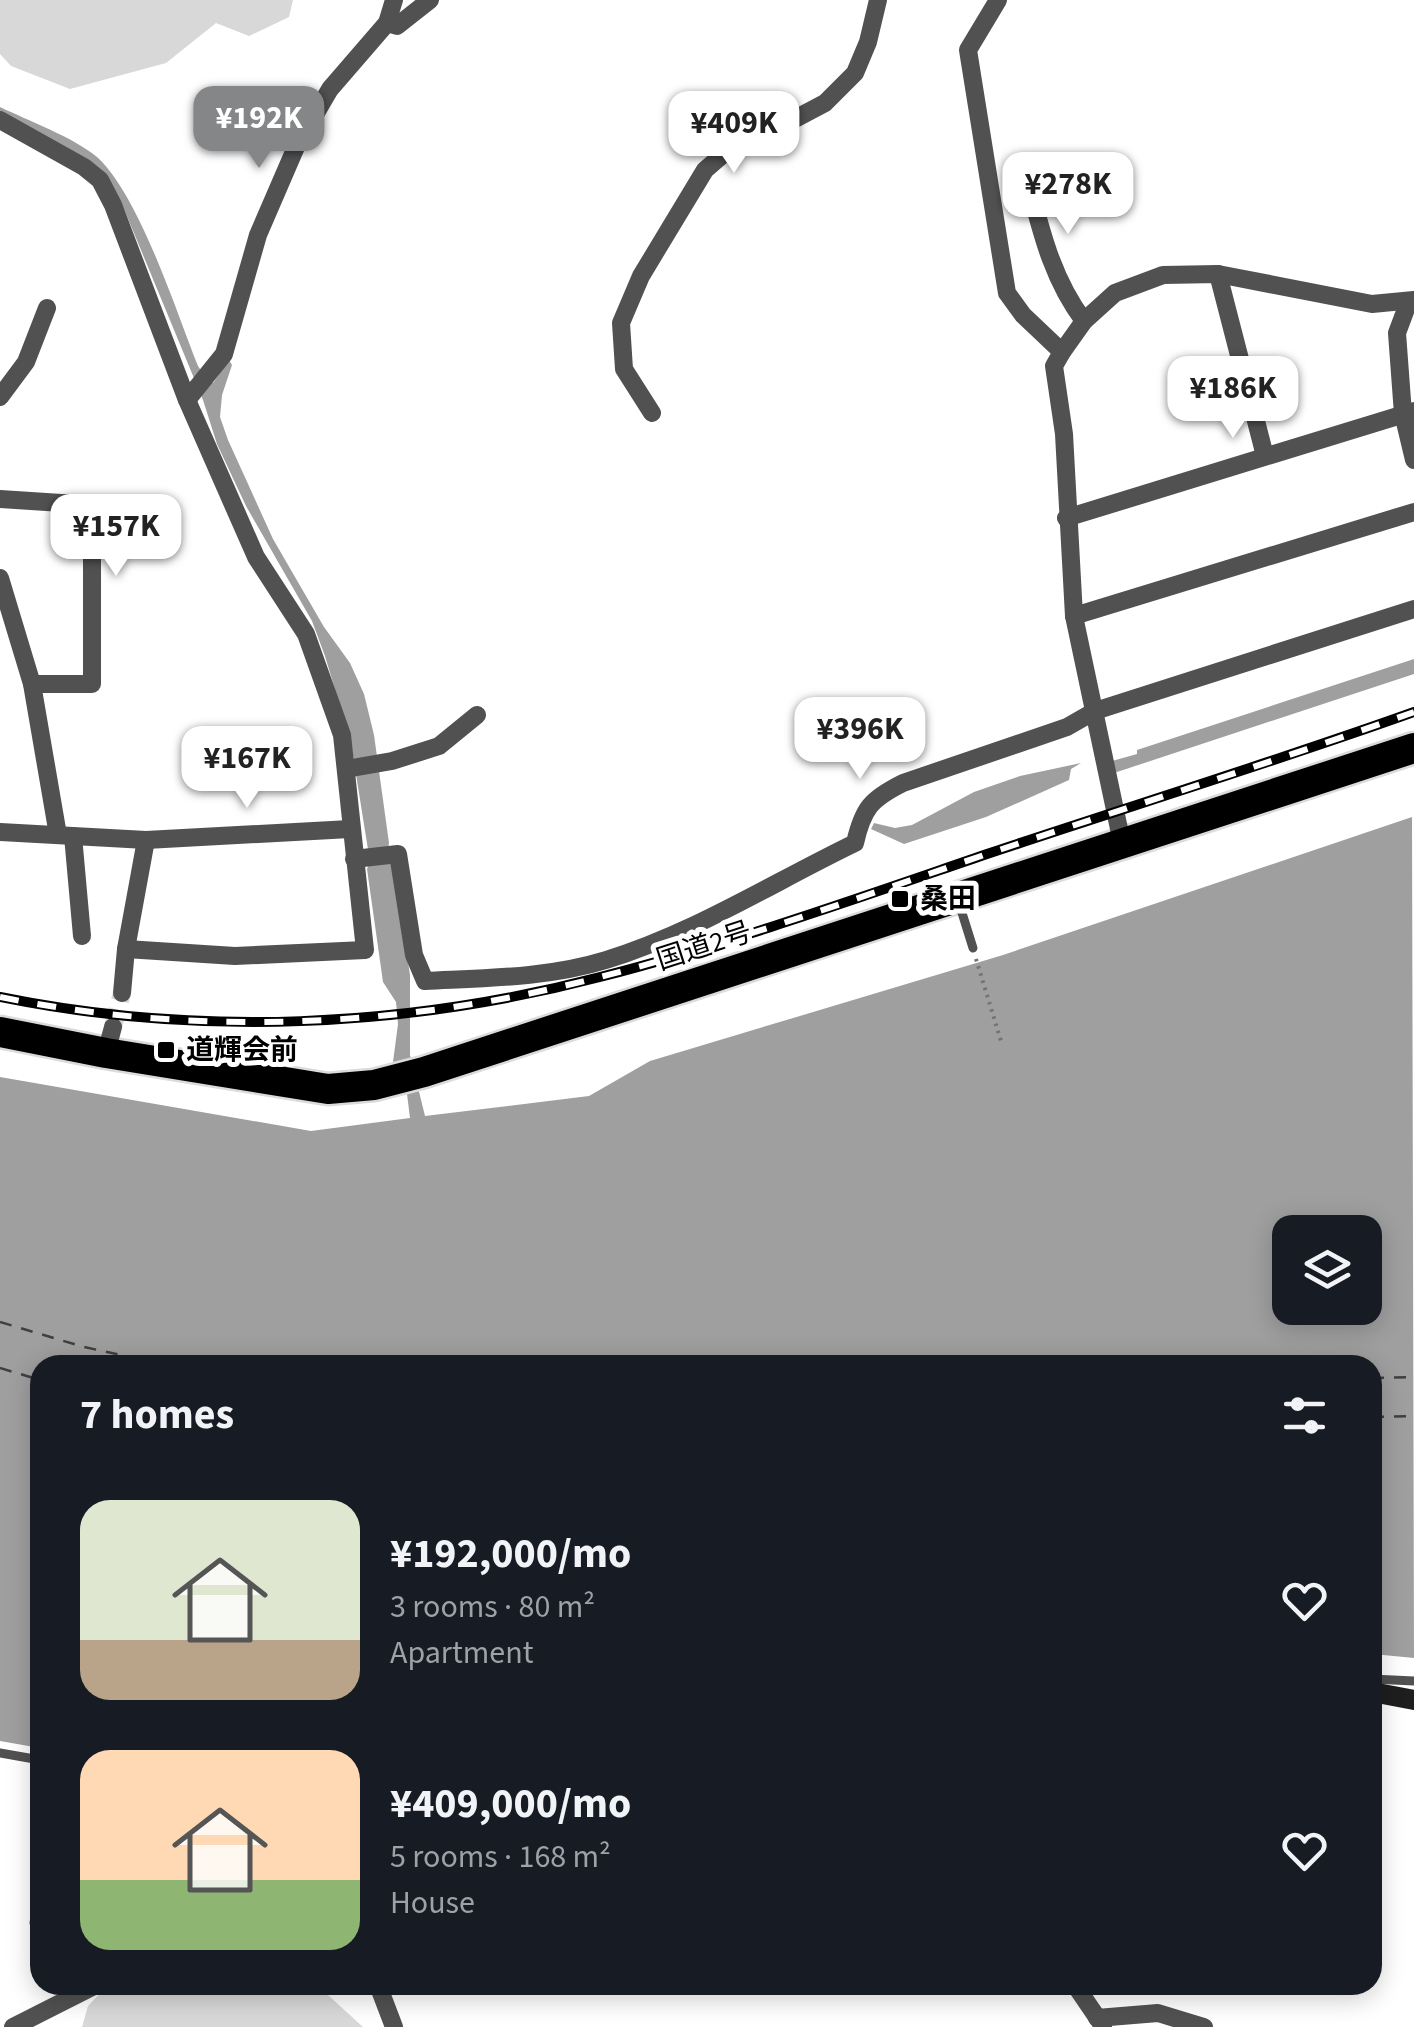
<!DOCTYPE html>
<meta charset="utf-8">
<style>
:root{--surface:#171b24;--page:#20242c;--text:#f1f3f6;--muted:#9ea1a6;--accent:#858687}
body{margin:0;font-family:"Source Sans 3","Noto Sans JP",sans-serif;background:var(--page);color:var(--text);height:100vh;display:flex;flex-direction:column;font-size:38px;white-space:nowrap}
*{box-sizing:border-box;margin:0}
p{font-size:32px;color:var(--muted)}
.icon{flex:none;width:55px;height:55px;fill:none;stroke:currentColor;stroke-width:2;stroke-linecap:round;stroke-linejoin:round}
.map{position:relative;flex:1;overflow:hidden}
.drawer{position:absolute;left:30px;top:1355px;width:1352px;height:640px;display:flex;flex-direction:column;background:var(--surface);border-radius:30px;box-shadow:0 5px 25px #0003}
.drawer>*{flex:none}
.fabs{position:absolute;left:1272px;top:1215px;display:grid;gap:20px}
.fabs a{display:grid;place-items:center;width:110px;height:110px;border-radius:20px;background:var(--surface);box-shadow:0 5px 25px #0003;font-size:50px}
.price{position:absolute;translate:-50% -85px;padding:0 22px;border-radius:20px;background:#fff;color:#222;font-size:32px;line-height:65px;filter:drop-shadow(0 2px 5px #0008)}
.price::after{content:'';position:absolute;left:50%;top:60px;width:30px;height:22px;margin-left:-15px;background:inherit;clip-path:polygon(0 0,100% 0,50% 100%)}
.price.current{background:var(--accent);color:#fff}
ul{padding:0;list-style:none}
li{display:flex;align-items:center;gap:30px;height:250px;padding:0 50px}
li span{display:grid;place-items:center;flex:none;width:280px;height:200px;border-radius:30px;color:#555}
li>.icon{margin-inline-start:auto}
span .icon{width:120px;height:120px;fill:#fffc;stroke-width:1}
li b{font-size:42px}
h2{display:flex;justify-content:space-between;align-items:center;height:120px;padding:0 50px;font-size:42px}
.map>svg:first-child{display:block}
.green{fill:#d8d8d8}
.water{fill:#9f9f9f;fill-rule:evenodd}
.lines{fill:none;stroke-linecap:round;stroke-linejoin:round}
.ferry{stroke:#404040;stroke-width:2.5;stroke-dasharray:12 10;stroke-linecap:butt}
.street-tunnel{stroke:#d9d9d9;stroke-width:18;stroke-dasharray:18 9;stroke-linecap:butt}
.highway-casing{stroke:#dbdbdb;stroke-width:35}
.path{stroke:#737373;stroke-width:4;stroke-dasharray:2.5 5;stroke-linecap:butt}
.lane{stroke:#515151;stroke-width:9}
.street{stroke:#515151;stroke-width:18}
.secondary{stroke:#1e1e1e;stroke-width:20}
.highway{stroke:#000;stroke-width:30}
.rail-casing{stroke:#000;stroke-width:10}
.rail{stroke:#fff;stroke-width:6;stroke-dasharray:19;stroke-linecap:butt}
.poi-dot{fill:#000;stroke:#fff;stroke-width:4}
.labels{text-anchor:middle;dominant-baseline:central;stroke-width:10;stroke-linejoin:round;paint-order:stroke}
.poi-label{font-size:28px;font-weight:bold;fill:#000;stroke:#fff;text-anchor:start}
.street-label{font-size:28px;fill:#000;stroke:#fff}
</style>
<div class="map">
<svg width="1414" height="2027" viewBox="0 0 1414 2027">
<rect width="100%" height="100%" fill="#fff"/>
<g class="green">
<path d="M0,0H293L289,17L249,36L216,23L166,63L70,89L11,66L0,54Z"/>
<path d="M108,1985H317L363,2027H82L88,2006Z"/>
</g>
<g class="water">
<path d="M0,107C29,121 73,137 97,157C139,195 176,311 198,366L208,381L213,383L229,360L232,365L222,395L220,417L228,440L273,539L324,627L350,663L364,694L374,735L389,843L387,859L393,864L410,975V1055L425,1116L589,1096L650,1061L1003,955L1412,817L1414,1658L1373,1654L1372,1365H40V1748L0,1741V1077L311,1131L410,1118L407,1094L393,1062L398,1024L396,1002L383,982L367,869L370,862L351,743L325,656L312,621L246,506L217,444L203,400L124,209L118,198L0,115ZM1290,1232H1365V1308H1290Z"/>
<path d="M1414,659V674L1114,773L1112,761L1137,754V750Z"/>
<path d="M1081,763L1071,769L1069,780L986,817L904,844L871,829L874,823L895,828L912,825L974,792L1020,776Z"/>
</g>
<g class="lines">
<g class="ferry">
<path d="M0,1322L84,1347L167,1365"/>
<path d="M0,1368L40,1380"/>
<path d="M1372,1378L1414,1377"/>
<path d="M1372,1417L1414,1416"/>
</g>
<path class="street-tunnel" d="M113,1027L122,993"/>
<defs>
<path id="highway" d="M0,1032L106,1053L328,1089L374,1085L424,1072L1414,748"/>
</defs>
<use href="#highway" class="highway-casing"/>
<path class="path" d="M976,959L1001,1041"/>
<g class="lane">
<path d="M958,900L973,948"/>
<path d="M1372,1679L1414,1681"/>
<path d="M0,1753L40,1760"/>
<path d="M40,1887L34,1923L40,1924"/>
</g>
<g class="street">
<path d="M998,0L968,50L1007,293L1023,315L1062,352"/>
<path d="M387,23L397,26L430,0"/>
<path d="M0,120L84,167L100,180L113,205L187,400L256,557L306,634L342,735L365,950L235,956L126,949"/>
<path d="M1024,166C1039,221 1049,275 1084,321"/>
<path d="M1218,274L1265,456"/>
<path d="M1409,301L1397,333L1403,414L1414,460"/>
<path d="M0,397L26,362L47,308"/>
<path d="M187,400L224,354L258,235L296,147L330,89L387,23L394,0"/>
<path d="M652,413L624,369L621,323L641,276L705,170L735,144L774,130L825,103L855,73L868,42L878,0"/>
<path d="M0,499L92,505V684H32"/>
<path d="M1066,518L1414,411"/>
<path d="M0,578L32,684L58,835"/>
<path d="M1074,616L1414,512"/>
<path d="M346,769L392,761L439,746L477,715"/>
<path d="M0,832L146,840L350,829"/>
<path d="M73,836L82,936"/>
<path d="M1122,843L1074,616L1064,434L1054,366L1062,352L1084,321L1115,293L1163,275L1218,274L1372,304L1414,300"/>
<path d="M354,859L398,854L414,955L425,981C485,978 548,978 606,960C694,933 772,883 855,843C863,808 871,799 903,783L1067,727L1095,711L1414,609"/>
<path d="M122,993L126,949L146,840"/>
<path d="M106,1053L113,1027"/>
<path d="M378,1985L394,2027"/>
<path d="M1075,1985L1103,2026"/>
<path d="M1097,2018L1158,2013L1204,2027"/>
<path d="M13,2027L96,1985"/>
</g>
<path class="secondary" d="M1372,1692L1414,1700"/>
<use href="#highway" class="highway"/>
<defs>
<path id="rail" d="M0,997C197,1037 405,1028 600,977C732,943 861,897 990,853C1131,806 1274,762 1414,712"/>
</defs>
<use href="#rail" class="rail-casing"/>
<use href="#rail" class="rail"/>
</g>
<g class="poi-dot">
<rect x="890" y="889" width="20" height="20" rx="5"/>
<rect x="156" y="1040" width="20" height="20" rx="5"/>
</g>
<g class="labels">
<g class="poi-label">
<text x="920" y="899">桑田</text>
<text x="186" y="1050">道輝会前</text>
</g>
<g class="street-label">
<text transform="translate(704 946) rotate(-18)">国道2号</text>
</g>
</g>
</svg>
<div class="fabs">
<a><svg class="icon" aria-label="layers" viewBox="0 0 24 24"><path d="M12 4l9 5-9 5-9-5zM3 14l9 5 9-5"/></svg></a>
</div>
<b class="price current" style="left:259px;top:171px">¥192K</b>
<b class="price" style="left:734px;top:176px">¥409K</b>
<b class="price" style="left:1068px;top:237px">¥278K</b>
<b class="price" style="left:1233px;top:441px">¥186K</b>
<b class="price" style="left:116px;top:579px">¥157K</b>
<b class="price" style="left:860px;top:782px">¥396K</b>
<b class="price" style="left:247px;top:811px">¥167K</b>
<section class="drawer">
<h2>7 homes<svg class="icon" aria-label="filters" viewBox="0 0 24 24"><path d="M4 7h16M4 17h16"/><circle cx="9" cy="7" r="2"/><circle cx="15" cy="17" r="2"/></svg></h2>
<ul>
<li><span style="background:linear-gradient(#dfe7d0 70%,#b9a48a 0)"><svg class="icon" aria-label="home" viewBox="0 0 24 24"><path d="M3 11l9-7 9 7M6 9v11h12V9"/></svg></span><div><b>¥192,000/mo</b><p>3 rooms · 80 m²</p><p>Apartment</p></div><svg class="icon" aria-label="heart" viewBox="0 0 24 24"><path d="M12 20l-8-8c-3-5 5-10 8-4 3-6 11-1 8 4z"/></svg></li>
<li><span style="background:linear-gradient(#ffd9b3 65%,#8fb573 0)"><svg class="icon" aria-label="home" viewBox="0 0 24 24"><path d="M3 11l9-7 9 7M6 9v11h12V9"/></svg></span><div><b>¥409,000/mo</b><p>5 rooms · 168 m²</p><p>House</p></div><svg class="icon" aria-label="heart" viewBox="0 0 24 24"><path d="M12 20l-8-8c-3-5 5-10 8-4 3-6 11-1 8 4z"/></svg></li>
</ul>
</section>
</div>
